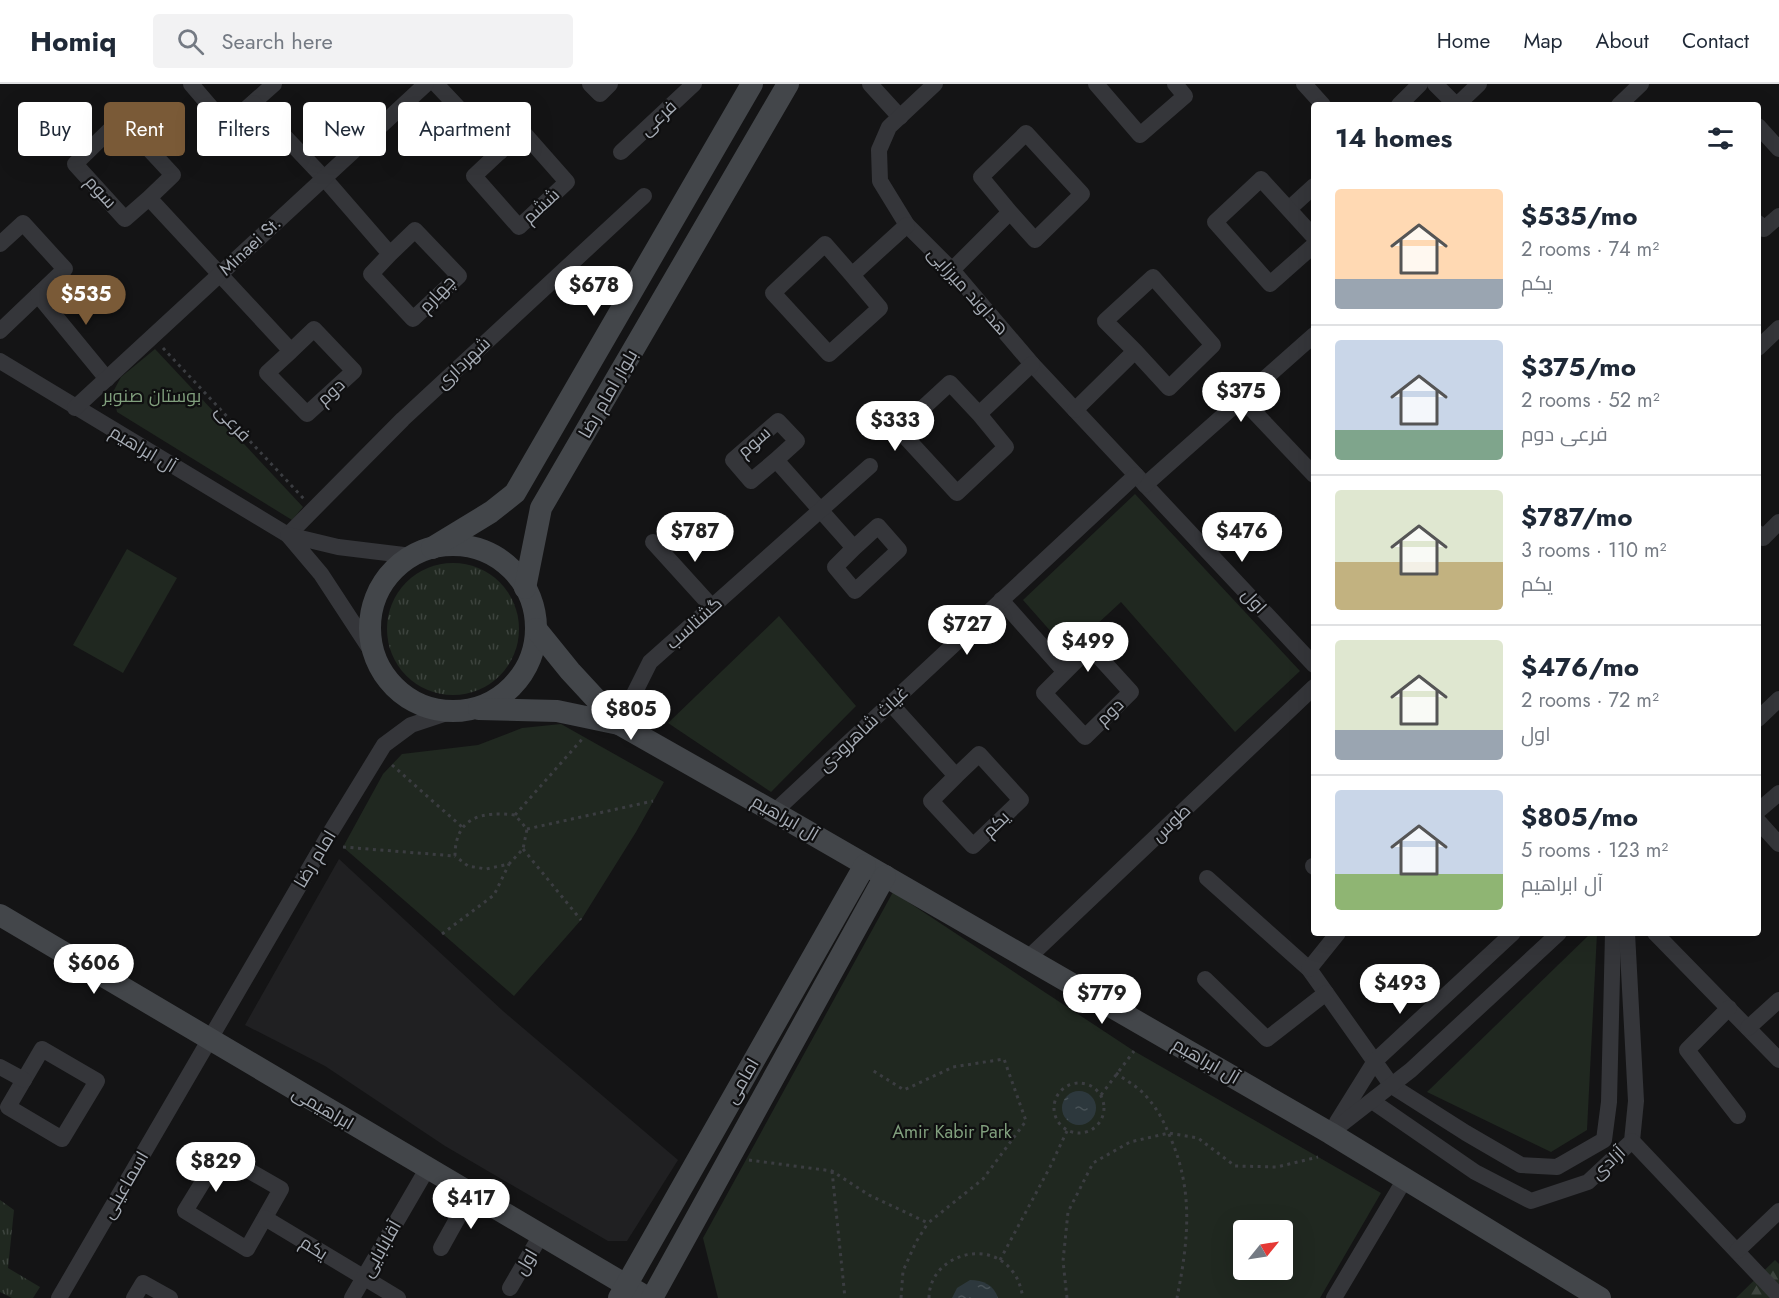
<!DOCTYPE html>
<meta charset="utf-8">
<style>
:root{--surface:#fff;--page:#f2f2f3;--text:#1f2937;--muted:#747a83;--line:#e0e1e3;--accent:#7a5a37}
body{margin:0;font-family:Jost,Cairo,sans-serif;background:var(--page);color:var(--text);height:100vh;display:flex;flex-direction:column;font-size:22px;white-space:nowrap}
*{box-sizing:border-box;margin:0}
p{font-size:20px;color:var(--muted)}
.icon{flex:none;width:33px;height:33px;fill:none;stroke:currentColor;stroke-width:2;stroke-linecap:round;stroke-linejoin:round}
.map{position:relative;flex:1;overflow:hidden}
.sheet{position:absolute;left:1311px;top:18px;width:450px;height:834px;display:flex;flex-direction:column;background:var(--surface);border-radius:6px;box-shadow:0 6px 24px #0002}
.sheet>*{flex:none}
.hud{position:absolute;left:18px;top:18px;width:570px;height:54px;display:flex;gap:12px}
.needle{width:39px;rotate:60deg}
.tools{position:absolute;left:1233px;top:1136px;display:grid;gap:12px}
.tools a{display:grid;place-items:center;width:60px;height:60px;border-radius:6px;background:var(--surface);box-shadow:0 6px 24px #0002;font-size:30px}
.price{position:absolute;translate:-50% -51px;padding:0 14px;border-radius:21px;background:#fff;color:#222;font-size:20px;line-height:39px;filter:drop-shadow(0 2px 3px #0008)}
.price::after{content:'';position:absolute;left:50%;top:36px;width:18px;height:14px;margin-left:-9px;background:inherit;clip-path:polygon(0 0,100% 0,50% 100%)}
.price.active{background:var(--accent);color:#fff}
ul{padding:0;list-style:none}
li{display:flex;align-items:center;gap:18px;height:150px;padding:0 24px}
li+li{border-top:2px solid var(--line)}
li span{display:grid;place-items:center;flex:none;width:168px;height:120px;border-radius:6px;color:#555}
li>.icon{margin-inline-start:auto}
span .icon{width:72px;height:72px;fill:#fffc;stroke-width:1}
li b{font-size:26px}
h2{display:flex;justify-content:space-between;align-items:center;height:72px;padding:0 24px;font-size:26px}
.tag{padding:0 21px;border-radius:6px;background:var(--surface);box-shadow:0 6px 24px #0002;font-size:21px;line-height:54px}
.tag.active{background:var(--accent);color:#fff}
header{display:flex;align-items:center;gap:36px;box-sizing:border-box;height:84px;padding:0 30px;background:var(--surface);border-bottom:2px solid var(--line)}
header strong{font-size:28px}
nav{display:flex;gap:33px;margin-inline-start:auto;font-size:21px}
.search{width:420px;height:54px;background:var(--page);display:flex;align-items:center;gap:15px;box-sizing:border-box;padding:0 21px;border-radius:6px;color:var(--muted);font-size:22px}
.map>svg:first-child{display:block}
.built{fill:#202022}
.grass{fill:url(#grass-tufts)}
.forest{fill:url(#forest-firs)}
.green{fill:#202820;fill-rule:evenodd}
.water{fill:url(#water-ripples)}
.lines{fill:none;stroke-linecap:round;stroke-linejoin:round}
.path{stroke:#3b3d41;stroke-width:3;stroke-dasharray:3 4.5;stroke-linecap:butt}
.street{stroke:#35363a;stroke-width:16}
.secondary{stroke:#43464a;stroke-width:22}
.labels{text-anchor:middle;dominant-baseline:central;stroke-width:4.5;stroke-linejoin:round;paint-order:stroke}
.street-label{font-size:18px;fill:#a6acb5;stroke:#0f0f10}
.park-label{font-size:18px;fill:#809f7d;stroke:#0f0f10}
</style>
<header>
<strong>Homiq</strong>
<div class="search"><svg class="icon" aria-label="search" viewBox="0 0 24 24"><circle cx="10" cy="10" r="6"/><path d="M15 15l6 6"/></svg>Search here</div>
<nav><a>Home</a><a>Map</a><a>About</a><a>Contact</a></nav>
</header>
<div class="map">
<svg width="1779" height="1214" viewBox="0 0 1779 1214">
<defs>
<pattern id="grass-tufts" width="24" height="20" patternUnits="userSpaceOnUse" patternTransform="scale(1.5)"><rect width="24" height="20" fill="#202820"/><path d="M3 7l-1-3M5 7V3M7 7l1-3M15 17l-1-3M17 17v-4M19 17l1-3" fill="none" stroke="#3d443e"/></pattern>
<pattern id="forest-firs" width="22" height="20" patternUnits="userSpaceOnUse" patternTransform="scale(1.5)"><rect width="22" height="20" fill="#202820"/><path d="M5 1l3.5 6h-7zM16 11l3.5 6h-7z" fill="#3d443e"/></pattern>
<pattern id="water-ripples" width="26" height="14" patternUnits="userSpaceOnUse" patternTransform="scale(1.5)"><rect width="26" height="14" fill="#2d383d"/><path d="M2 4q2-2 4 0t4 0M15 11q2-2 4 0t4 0" fill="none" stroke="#485257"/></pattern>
</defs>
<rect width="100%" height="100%" fill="#141415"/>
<path class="built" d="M339,775L503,927L678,1076L627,1157H608L445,1062L325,982L245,941Z"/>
<g class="grass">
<circle cx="453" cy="545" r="66"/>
<path d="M0,1116L14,1126L8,1184L40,1203L33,1214H12L0,1208Z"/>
</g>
<path class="forest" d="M1775,1176L1779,1180V1214H1736Z"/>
<g class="green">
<path d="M155,265L303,423L292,436L117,328L113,308L121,293Z"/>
<path d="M1135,410L1300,587L1235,648L1121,518L1068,567L1023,516Z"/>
<path d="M127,465L177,494L123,589L73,561Z"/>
<path d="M779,532L856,622L771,708L668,639Z"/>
<path d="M561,640L664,698L636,748L581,836L514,912L343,763L383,690L402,670L478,661L522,644Z"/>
<path d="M893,808L1134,967L1381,1109L1320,1214H718L703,1154ZM1244,1146H1282V1185H1244Z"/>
<path d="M1591,849H1597L1587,1046L1551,1068L1427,1008Z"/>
</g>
<g class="water">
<circle cx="1079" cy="1024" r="17"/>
<path d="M970,1196C983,1196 994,1201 998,1214H952L957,1204Z"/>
</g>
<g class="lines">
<g class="path">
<path d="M163,264L304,415"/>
<path d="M392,681L462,743"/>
<path d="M515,731L584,653"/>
<path d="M527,745L653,717"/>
<path d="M343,763L455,772C455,733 482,727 515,731L527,745L523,765L509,780L486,785L468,782L455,772"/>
<path d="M523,765L581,836"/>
<path d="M442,850L494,811L509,780"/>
<path d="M1116,989C1125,996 1137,1002 1145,1011C1158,1025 1164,1038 1171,1055C1194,1109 1188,1158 1177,1214"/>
<circle cx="1079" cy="1024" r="25"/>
<path d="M1101,1011L1134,967"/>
<path d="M749,1076L832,1087L869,1111L928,1139L983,1095L1026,1037L1004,975L953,983L904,1006L872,986"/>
<path d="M832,1087L845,1214"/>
<path d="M1000,1176L1050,1083L1067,1047"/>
<path d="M901,1214L903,1187L916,1158L928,1139"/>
<path d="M929,1214C929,1172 988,1153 1013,1188C1019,1196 1021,1204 1023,1214"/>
<path d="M1067,1214L1063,1177L1068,1128L1093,1079L1130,1058L1169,1049L1198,1054L1235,1082L1277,1083L1318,1073"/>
</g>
<g class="street">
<path d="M191,0L227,42L274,0"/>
<path d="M436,0L500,68"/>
<path d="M590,0L600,10L610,0"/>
<path d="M870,0L900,33"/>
<path d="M935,0L889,43L879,66L880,97L907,141L952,186L1032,280L1314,581"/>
<path d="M1096,0L1140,51L1185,12L1175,0"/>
<path d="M1304,0L1323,21"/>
<path d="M1435,0L1456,21"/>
<path d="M253,19L324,94L390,170L415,146L459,192L413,235L371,190L390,170"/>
<path d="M1399,21L1420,0"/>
<path d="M1457,21L1479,0"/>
<path d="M1619,21L1641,0"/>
<path d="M1758,42L1779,65"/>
<path d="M522,47L567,98L519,143L474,92Z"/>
<path d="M621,68L694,0"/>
<path d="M149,114L125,135L75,80L121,35L173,91L149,114L291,267L314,245L354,287L307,330L267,289L291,267"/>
<path d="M1290,124L1314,102"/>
<path d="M1758,139L1764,145L1779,132"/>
<path d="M1314,153L1261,95L1215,138L1270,200L1314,161"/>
<path d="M0,160L23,139L65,185L0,247"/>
<path d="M952,186L1010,128L1035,156L1082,110L1026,49L981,93L1010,128"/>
<path d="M852,191L880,224L829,270L773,209L825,160L852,191L907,141"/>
<path d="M38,211L107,295"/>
<path d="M1758,264L1779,244"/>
<path d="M0,277L288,451L403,335L644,112"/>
<path d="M1242,315L1314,391"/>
<path d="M75,324L426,0"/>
<path d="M1075,326L1135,267L1169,304L1213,261L1153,193L1105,237L1135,267"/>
<path d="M979,330L1006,363L957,409L899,346L950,299L979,330L1032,280"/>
<path d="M776,376L751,397L733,376L778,337L797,357L776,376L854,464L878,442L899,466L855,507L835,483L854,464"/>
<path d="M1145,401L1314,251"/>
<path d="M1758,449L1763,454L1779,438"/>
<path d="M653,458L712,523"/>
<path d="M1001,516L1065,588L1090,563L1131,608L1085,653L1044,609L1065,588"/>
<path d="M374,571L321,490L288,451L338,463L412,472"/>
<path d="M890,619L956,692L979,670L1021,716L973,762L931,717L956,692"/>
<path d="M1758,635L1779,615"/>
<path d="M619,640L650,578L870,382"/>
<path d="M1758,727L1779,709"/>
<path d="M774,728L1136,391"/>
<path d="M1758,737L1779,760"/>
<path d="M1313,782L1314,783"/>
<path d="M1207,794L1309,885L1392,1002L1466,1049L1521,1081L1557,1083L1604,1056L1609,1018L1613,849"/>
<path d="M1655,849L1779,976"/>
<path d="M1028,874L1314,603"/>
<path d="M1309,885L1338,849"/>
<path d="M1205,895L1267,955L1326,909"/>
<path d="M1729,924L1687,966L1738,1032"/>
<path d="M1748,944L1779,916"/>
<path d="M42,965L97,997L62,1055L8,1023Z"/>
<path d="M0,983L24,996"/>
<path d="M1372,1017L1475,1088L1531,1117L1588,1098L1632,1057L1636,1017L1627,849"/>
<path d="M1337,1038L1375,977L1513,849"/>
<path d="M1330,1049L1411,986L1559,849"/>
<path d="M1632,1057L1779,1212"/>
<path d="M220,1070L281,1105L247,1165L185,1127Z"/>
<path d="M265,1134L398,1214"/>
<path d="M441,1164L471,1110"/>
<path d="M1737,1167L1779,1127"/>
<path d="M510,1204L541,1151"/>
<path d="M59,1214L327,754L384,661L411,641L453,627"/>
<path d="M134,1214L143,1199L170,1214"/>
<path d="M352,1214L427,1085"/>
<path d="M1334,1214L1405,1095"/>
</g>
<g class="secondary">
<circle cx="453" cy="544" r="83"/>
<path d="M432,464L491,428L515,409L752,0"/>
<path d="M525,504L541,424L788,0"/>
<path d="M479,625L557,627L619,640L570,587L536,545"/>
<path d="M619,640L774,728L1330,1049L1600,1214"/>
<path d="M0,831L648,1214"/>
<path d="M619,1214L865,781"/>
<path d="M652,1214L885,792"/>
</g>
</g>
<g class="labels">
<g class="street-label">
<text transform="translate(658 34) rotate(-43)">فرعی</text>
<text transform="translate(101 108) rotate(48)">سوم</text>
<text transform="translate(541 122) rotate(-43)">ششم</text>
<text transform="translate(250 162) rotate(-43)">Minaei St.</text>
<text transform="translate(968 207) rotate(48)">هداوند میرزایی</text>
<text transform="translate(437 210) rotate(-47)">چهارم</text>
<text transform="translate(463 279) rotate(-43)">شهرداری</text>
<text transform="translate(331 308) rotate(-42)">دوم</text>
<text transform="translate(608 310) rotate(-60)">بلوار امام رضا</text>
<text transform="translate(233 339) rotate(47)">فرعی</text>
<text transform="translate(754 358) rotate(-41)">سوم</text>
<text transform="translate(143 365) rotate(31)">آل ابراهیم</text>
<text transform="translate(1254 517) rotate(47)">اول</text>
<text transform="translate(694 539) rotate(-42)">گشتاسب</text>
<text transform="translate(1110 628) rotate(-44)">دوم</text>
<text transform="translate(863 645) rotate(-43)">غیاث شاهرودی</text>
<text transform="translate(785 734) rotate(30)">آل ابراهیم</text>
<text transform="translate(1171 739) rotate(-43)">طوس</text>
<text transform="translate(996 740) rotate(-44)">یکم</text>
<text transform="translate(315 775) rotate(-59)">امام رضا</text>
<text transform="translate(1206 977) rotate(30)">آل ابراهیم</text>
<text transform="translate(742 997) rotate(-60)">امامی</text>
<text transform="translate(323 1024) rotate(30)">ابراهیمی</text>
<text transform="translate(1608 1079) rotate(-43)">آزادی</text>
<text transform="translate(125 1101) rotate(-60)">اسماعیلی</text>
<text transform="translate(314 1164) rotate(32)">یکم</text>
<text transform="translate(381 1165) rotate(-60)">آقابابایی</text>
<text transform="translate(526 1178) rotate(-60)">اول</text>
</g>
<g class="park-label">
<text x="152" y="312">بوستان صنوبر</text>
<text x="952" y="1048">Amir Kabir Park</text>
</g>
</g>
</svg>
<div class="tools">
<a><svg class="needle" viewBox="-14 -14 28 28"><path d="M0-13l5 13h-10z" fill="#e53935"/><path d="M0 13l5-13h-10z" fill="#747a83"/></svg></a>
</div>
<b class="price" style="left:594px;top:233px">$678</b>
<b class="price active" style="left:86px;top:242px">$535</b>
<b class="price" style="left:1241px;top:339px">$375</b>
<b class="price" style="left:895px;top:368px">$333</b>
<b class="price" style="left:695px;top:479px">$787</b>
<b class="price" style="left:1242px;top:479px">$476</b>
<b class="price" style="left:967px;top:572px">$727</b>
<b class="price" style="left:1088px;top:589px">$499</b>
<b class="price" style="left:631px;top:657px">$805</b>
<b class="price" style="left:94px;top:911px">$606</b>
<b class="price" style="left:1400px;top:931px">$493</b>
<b class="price" style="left:1102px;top:941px">$779</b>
<b class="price" style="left:216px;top:1109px">$829</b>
<b class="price" style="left:471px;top:1146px">$417</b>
<div class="hud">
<a class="tag">Buy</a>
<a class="tag active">Rent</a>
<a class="tag">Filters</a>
<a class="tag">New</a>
<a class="tag">Apartment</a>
</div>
<section class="sheet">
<h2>14 homes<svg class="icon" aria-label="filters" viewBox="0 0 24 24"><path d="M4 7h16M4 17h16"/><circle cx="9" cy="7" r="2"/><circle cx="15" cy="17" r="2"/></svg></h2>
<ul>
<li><span style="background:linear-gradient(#ffd9b3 75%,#9aa5b1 0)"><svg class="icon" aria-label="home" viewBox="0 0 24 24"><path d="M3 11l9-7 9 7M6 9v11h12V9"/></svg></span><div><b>$535/mo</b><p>2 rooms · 74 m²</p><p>یکم</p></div></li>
<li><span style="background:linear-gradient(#c9d6e8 75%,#7fa58c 0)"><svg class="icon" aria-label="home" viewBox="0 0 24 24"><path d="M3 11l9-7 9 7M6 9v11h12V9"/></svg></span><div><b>$375/mo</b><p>2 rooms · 52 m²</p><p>فرعی دوم</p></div></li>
<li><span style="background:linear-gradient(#dfe7d0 60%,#c2b280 0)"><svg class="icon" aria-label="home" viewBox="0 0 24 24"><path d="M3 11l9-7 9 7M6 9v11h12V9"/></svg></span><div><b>$787/mo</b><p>3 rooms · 110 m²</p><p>یکم</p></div></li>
<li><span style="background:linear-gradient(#dfe7d0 75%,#9aa5b1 0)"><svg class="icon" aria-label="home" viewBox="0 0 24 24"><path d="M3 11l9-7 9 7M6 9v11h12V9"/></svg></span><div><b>$476/mo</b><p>2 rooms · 72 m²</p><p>اول</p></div></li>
<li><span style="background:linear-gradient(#c9d6e8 70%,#8fb573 0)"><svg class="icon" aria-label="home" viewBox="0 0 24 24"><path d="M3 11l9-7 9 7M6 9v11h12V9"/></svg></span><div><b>$805/mo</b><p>5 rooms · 123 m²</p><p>آل ابراهیم</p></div></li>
</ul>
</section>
</div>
